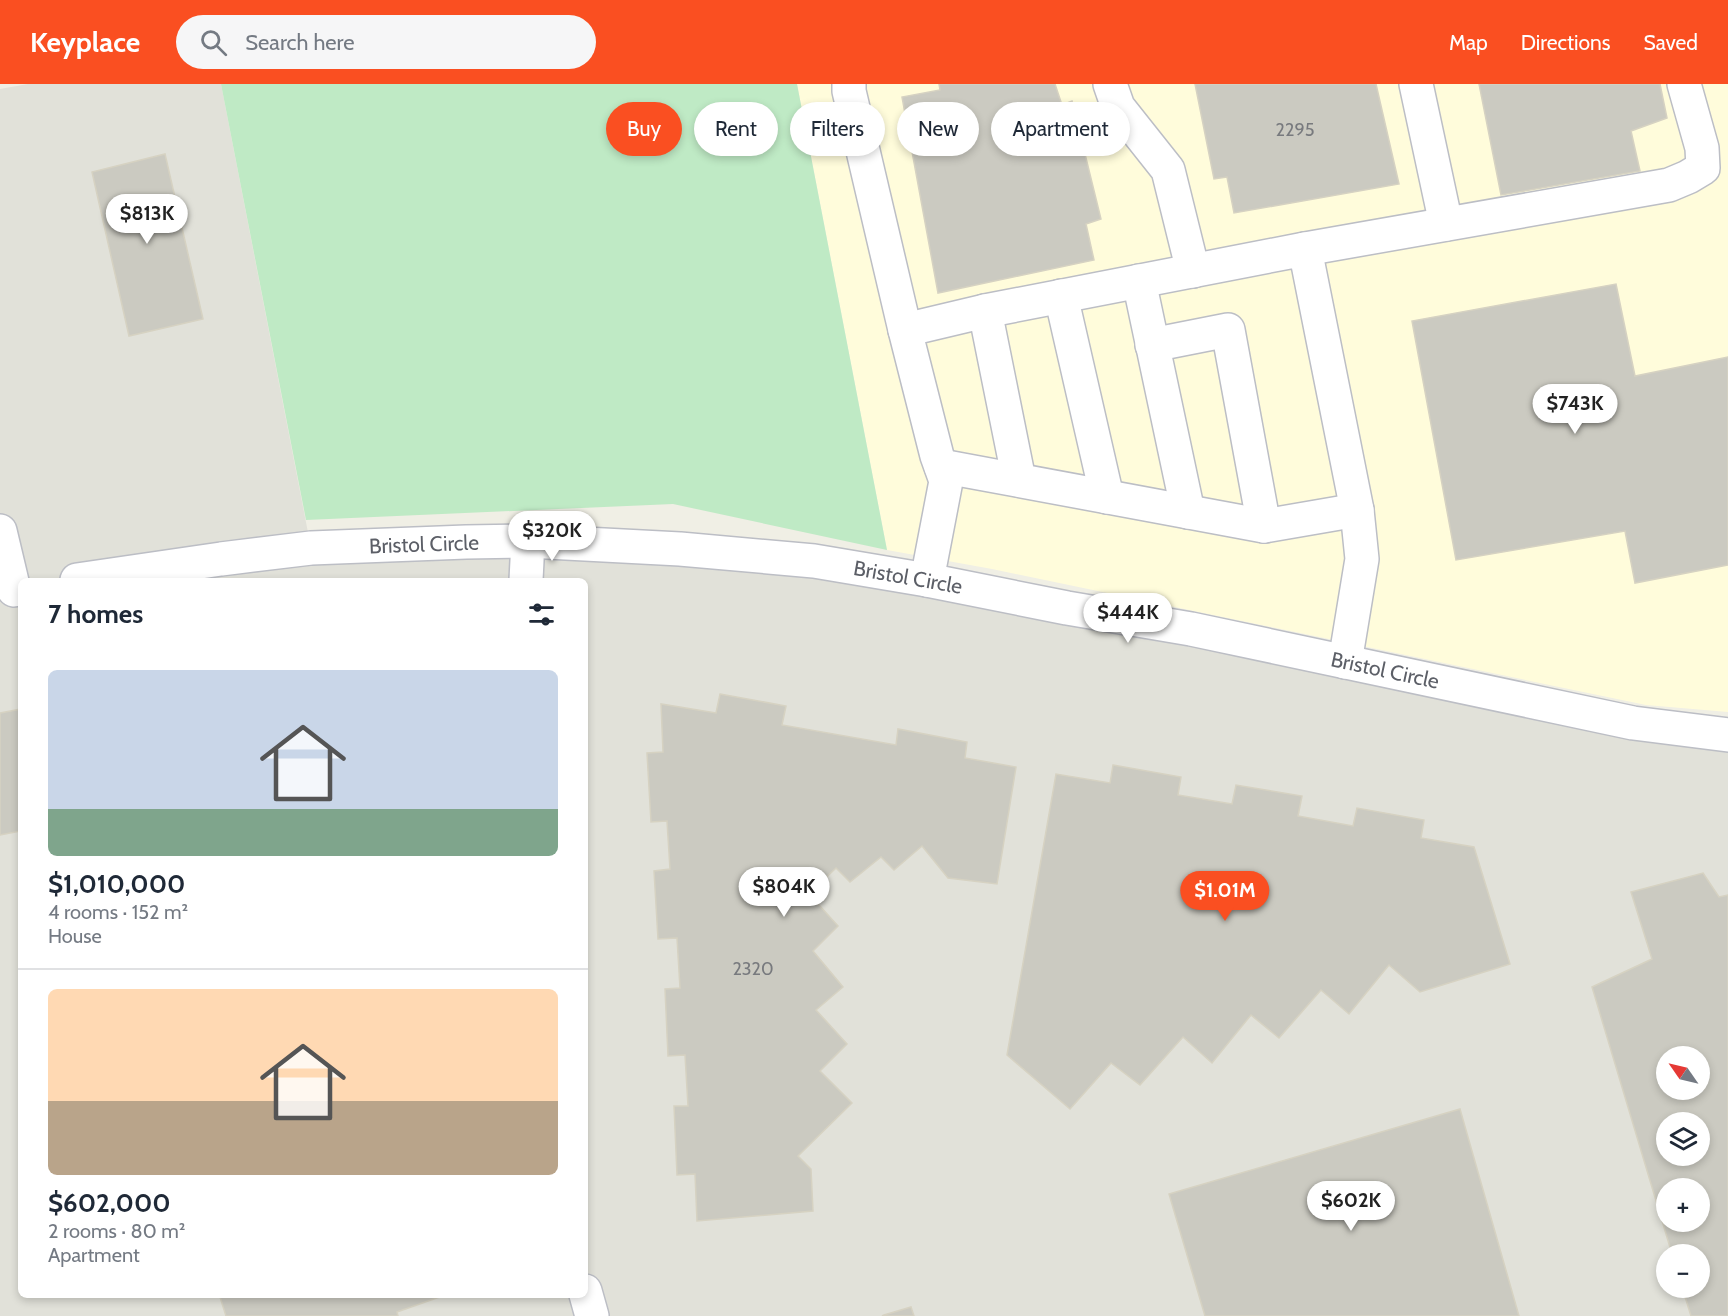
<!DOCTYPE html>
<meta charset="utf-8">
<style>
:root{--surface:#fff;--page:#f6f6f7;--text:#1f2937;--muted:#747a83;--line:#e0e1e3;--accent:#fa4f21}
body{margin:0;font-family:Cabin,sans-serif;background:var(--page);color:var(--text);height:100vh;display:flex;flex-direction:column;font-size:22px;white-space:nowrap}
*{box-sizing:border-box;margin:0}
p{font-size:20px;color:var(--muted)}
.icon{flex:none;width:33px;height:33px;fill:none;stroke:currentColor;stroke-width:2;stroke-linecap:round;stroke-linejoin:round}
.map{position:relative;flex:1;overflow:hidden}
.details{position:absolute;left:18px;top:494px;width:570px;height:720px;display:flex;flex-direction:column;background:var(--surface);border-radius:9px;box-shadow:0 3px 9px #0003}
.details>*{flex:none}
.banner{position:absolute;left:606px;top:18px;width:570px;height:54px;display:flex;gap:12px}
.needle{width:39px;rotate:304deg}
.controls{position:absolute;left:1656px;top:962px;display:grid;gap:12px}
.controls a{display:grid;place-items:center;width:54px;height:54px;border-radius:50%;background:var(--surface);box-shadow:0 3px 9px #0003;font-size:30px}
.price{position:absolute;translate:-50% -51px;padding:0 14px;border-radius:21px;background:#fff;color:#222;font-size:20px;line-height:39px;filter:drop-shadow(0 2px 3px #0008)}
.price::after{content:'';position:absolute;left:50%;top:36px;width:18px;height:14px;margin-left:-9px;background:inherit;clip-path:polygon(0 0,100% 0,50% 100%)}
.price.active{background:var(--accent);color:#fff}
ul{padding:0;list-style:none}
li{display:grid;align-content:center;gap:12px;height:318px;padding:0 30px}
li+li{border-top:2px solid var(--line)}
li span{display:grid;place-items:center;height:186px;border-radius:9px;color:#555}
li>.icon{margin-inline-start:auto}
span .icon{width:108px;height:108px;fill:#fffc;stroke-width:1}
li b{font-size:26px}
h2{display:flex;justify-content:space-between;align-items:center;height:72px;padding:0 30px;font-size:26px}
.chip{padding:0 21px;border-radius:27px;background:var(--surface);box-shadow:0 3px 9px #0003;font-size:21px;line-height:54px}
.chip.active{background:var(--accent);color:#fff}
header{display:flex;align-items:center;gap:36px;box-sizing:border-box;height:84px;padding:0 30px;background:var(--accent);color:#fff}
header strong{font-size:28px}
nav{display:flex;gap:33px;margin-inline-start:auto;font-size:21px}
.search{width:420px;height:54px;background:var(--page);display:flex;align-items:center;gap:15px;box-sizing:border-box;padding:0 21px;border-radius:33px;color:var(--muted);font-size:22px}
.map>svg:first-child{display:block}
.commercial{fill:#fffcdb}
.industrial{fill:#e1e1d9;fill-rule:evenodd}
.green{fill:#bfeac5}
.building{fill:#cbcac1;stroke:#d6d2c2;stroke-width:1.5;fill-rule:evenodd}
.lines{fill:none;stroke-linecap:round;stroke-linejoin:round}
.minor-casing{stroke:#bcbec5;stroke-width:36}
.minor{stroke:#fff;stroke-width:33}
.labels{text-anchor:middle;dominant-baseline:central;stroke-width:5;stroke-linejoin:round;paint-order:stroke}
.number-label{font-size:18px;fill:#787a7e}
.street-label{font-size:21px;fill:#5c5f67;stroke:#fff}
</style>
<header>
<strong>Keyplace</strong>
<div class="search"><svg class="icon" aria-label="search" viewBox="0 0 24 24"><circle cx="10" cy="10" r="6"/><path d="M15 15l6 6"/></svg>Search here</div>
<nav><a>Map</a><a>Directions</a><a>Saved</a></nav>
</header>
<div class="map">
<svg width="1728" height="1232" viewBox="0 0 1728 1232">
<rect width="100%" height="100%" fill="#f0efe5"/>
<path class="commercial" d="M797,0H1728V628L1646,621L992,485L887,466Z"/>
<path class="industrial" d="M28,0H221L311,464L680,465L1728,651V1232H0V5ZM21,496H585V1210H21ZM1666,972H1700V1005H1666ZM1666,1038H1700V1071H1666ZM1666,1104H1700V1137H1666ZM1666,1170H1700V1203H1666Z"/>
<path class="green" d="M221,0H797L887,466L673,420L306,436Z"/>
<g class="building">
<path d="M939,0H1055L1062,21L1072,17L1101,135L1086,140L1094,176L938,209L902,13L940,6Z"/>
<path d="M1195,0H1376L1399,100L1234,129L1227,93L1214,95Z"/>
<path d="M1479,0H1660L1667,34L1631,47L1640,87L1501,111Z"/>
<path d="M165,70L203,235L129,252L92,88Z"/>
<path d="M1616,200L1635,292L1728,273V481L1635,499L1625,447L1456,476L1412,237Z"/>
<path d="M720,610L786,622L782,641L896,661L898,645L967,658L965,674L1016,683L997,800L948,794L922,762L894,786L881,773L850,798L836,784L809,810L838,842L813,867L843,903L816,926L847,960L820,987L852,1019L798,1072L811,1085L813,1127L697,1137L695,1090L677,1091L674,1022H688L685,971L668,972L665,905L680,904L677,854L658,855L654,787L670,785L667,737L651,738L647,669L663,668L661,620L716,629Z"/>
<path d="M21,625V747L0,751V629Z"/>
<path d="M1113,681L1181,693L1178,711L1232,720L1236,701L1302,712L1298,732L1353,742L1357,724L1424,736L1421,754L1474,763L1510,880L1420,908L1389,881L1349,930L1321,906L1279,954L1251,931L1212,979L1183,953L1140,1001L1111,979L1070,1025L1007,971L1056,690L1110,699Z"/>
<path d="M1703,789L1719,813L1728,811V1232H1691L1682,1203H1700V1170H1672L1592,903L1652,875L1631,808ZM1666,972H1700V1005H1666ZM1666,1038H1700V1071H1666ZM1666,1104H1700V1137H1666Z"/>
<path d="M1460,1025L1519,1232H1205L1169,1110Z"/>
<path d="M219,1210H448L397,1228L398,1232H226Z"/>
<path d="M911,1223L914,1232H882L884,1231Z"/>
</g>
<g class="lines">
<defs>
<g id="minor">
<path d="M849,0V7L905,246"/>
<path d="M1110,0L1118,23L1168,86L1193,187"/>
<path d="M1416,0L1446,140"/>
<path d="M1305,165L1669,101L1688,93L1703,84L1702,64L1684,0"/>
<path d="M1139,197L1188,428"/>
<path d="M1061,212L1107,413"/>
<path d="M985,227L1019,396"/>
<path d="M1152,261L1228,246L1264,442"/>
<path d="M941,382L1264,442L1357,426"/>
<path d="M0,447L14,506"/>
<path d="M77,496L221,475L311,464L466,458L528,457L680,465L814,477L927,496L1067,524L1191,545L1633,639L1728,651"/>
<path d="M526,496L528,457"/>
<path d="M927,496L946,397L937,372L905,246L985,227L1305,165L1357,426L1362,475L1345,578"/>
<path d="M585,1207L592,1232"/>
</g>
</defs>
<use href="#minor" class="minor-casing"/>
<use href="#minor" class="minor"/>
</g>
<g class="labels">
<g class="number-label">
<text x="1295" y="46">2295</text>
<text x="753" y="885">2320</text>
</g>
<g class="street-label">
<text transform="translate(424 460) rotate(-2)">Bristol Circle</text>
<text transform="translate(908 493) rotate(10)">Bristol Circle</text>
<text transform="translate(1385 586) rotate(12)">Bristol Circle</text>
</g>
</g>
</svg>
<div class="controls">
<a><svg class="needle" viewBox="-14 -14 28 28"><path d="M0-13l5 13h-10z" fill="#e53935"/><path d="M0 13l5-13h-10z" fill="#747a83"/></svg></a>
<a><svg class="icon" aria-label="layers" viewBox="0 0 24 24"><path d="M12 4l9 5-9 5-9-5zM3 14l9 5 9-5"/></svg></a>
<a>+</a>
<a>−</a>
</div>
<b class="price" style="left:147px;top:161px">$813K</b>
<b class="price" style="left:1575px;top:351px">$743K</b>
<b class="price" style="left:552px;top:478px">$320K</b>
<b class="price" style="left:1128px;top:560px">$444K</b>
<b class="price" style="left:784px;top:834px">$804K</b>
<b class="price active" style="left:1225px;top:838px">$1.01M</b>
<b class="price" style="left:1351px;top:1148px">$602K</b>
<div class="banner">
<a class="chip active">Buy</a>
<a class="chip">Rent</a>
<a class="chip">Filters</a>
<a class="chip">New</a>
<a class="chip">Apartment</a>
</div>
<section class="details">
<h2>7 homes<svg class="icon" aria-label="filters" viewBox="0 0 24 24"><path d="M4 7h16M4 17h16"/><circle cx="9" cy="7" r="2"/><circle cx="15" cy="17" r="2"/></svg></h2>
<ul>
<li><span style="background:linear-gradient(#c9d6e8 75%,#7fa58c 0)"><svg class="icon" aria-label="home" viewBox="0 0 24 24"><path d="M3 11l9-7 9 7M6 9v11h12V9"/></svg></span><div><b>$1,010,000</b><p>4 rooms · 152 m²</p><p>House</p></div></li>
<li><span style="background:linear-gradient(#ffd9b3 60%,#b9a48a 0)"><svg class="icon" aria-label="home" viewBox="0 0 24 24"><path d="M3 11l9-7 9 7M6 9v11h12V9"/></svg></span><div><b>$602,000</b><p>2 rooms · 80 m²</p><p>Apartment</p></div></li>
</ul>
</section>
</div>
